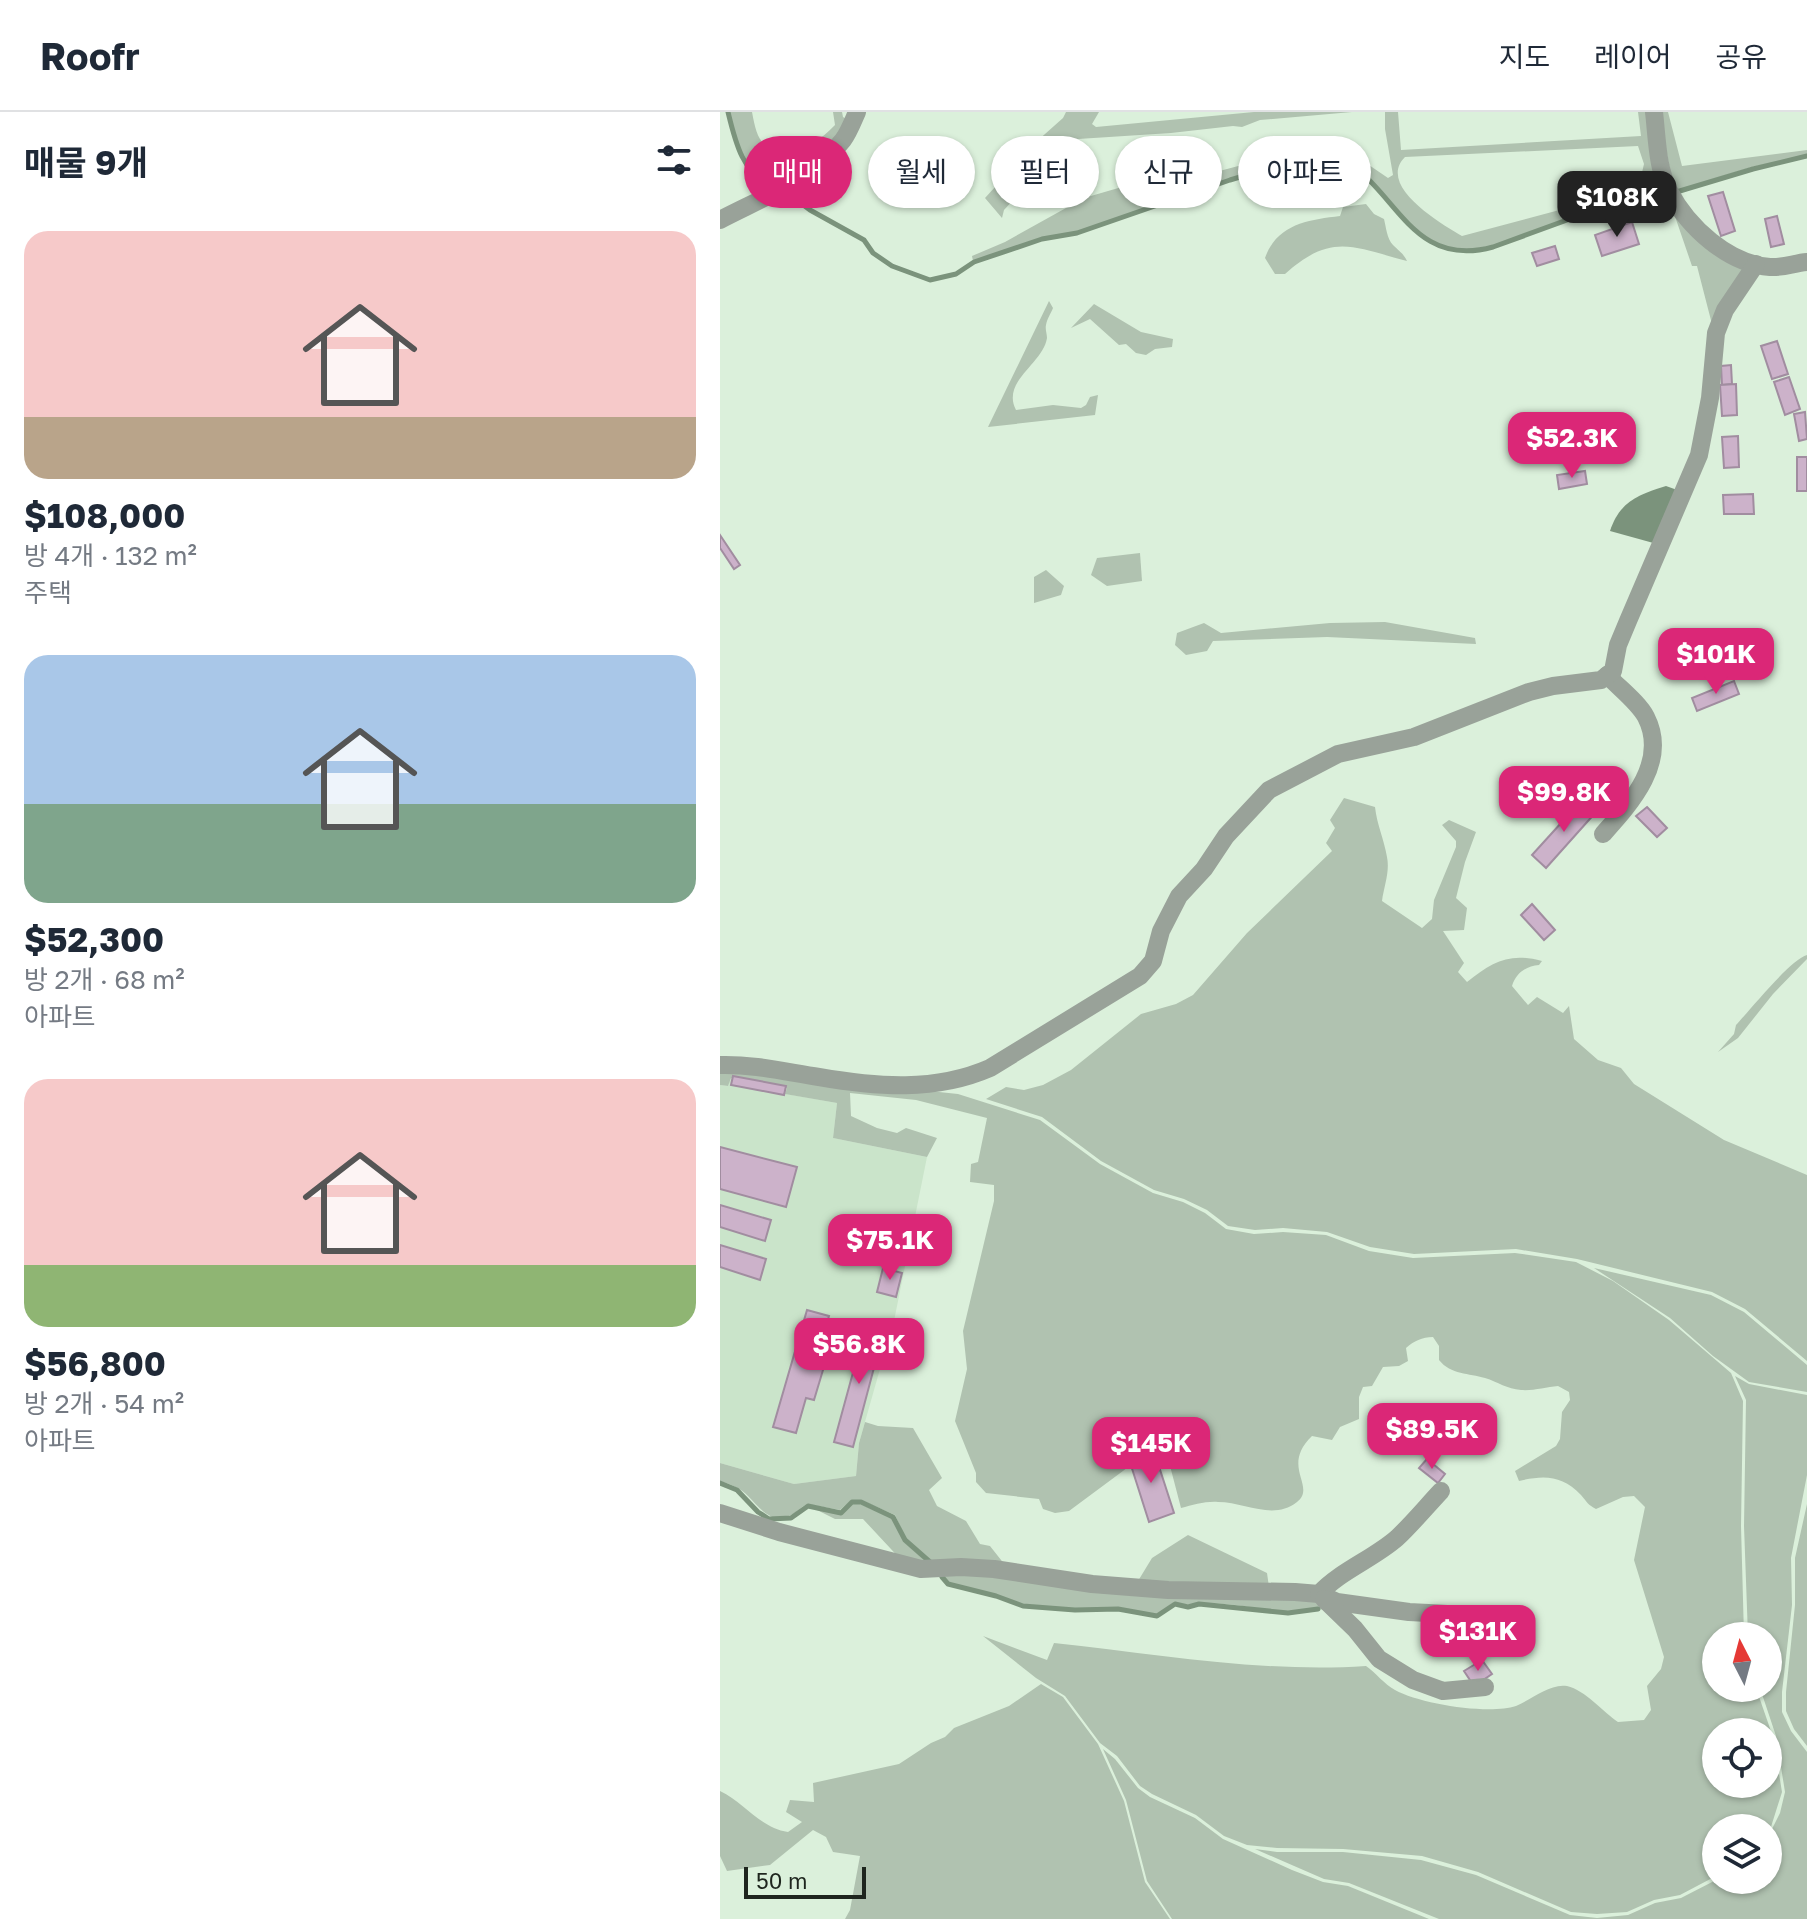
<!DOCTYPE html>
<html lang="ko">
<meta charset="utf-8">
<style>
:root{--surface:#fff;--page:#f2f2f3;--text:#1f2937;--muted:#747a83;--line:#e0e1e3;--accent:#db2777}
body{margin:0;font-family:"Golos Text","Noto Sans KR",sans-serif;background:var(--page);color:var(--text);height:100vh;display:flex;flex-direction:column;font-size:30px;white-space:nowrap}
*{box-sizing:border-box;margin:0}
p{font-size:26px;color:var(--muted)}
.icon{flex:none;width:44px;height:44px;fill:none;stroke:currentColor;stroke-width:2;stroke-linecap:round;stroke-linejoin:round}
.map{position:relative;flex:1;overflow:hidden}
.panel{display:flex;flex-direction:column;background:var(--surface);width:720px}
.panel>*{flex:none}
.guide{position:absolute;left:24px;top:24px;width:760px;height:72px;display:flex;gap:16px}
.needle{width:52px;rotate:354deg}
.controls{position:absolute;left:982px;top:1510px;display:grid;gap:16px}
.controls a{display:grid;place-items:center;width:80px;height:80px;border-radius:50%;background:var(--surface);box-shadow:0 2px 6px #0004;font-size:40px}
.scale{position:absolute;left:24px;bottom:20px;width:122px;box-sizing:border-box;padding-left:8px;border:4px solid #1e251e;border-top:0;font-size:22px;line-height:28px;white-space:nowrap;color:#1e251e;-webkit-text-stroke:6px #dbf0db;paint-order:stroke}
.price{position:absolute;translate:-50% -68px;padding:0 18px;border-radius:16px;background:var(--accent);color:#fff;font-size:26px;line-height:52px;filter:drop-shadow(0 2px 4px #0008)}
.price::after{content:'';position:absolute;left:50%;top:48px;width:24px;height:18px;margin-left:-12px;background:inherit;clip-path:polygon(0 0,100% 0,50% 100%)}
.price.selected{background:#222;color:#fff}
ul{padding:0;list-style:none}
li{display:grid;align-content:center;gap:16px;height:424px;padding:0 24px}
li span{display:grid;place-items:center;height:248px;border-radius:24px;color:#555}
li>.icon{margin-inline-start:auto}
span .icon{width:144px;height:144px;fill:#fffc;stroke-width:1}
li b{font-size:34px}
h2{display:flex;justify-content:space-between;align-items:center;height:96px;padding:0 24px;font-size:34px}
.tag{padding:0 28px;border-radius:36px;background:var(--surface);box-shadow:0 2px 6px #0004;font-size:28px;line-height:72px}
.tag.selected{background:var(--accent);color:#fff}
header{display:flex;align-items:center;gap:48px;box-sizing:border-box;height:112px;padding:0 40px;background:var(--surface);border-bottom:2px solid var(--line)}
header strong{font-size:38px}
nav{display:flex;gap:44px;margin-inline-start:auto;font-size:28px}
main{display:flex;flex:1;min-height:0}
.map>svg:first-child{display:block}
.built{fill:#cae4ca}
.green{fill:#b0c2b0;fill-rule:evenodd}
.water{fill:#7b937c}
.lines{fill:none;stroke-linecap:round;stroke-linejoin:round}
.stream{stroke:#7b937c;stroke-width:5}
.building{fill:#ccb2ca;stroke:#a18da0;stroke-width:2}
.minor{stroke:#99a299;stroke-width:18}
</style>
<header>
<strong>Roofr</strong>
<nav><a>지도</a><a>레이어</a><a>공유</a></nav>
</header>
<main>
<section class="panel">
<h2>매물 9개<svg class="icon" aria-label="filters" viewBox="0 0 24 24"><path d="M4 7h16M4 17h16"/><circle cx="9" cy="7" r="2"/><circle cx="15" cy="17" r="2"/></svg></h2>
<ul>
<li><span style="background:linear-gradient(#f6c9c9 75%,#b9a48a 0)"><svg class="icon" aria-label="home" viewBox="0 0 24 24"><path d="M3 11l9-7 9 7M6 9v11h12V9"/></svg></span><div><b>$108,000</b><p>방 4개 · 132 m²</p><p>주택</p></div></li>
<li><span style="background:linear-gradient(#a9c7e8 60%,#7fa58c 0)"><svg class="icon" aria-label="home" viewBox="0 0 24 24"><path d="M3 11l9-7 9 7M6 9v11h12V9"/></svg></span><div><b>$52,300</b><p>방 2개 · 68 m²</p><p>아파트</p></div></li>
<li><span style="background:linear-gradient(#f6c9c9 75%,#8fb573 0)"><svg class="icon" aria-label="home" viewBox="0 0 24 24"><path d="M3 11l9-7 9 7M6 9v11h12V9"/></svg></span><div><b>$56,800</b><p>방 2개 · 54 m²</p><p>아파트</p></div></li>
</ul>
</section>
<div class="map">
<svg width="1087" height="1807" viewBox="0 0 1087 1807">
<rect width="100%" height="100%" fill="#dbf0db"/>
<path class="built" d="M10,966L67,976L66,982L117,991L113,1026L207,1045L175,1204L139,1331L136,1364L74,1372L0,1351V973L8,974Z"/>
<g class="green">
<path d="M9,0H32C37,26 39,34 65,43C85,40 101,27 115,13L113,0H122L123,5L128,8L108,38L56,73C24,63 17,31 9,0Z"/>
<path d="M346,0H379L372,12L376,15L534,0H632L540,8L522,15L513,14L451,21L358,27L320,59L284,98L282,106L265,86L316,30L343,6Z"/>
<path d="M665,0H678L681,38L921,24L918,0H929L945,81L924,79L772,134C685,160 674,56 604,39L510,67L357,120L322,126L253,149L252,144L285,130L364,86L419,70L492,61L537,49V45L601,29L621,34L668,66L673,63L665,17ZM918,34L924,52L919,73L873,89L742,124C722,112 656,74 685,45Z"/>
<path d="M939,0H948L962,54L1087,38V43L1032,55L954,79Z"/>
<path d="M948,84L1028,156L994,220L977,154H972Z"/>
<path d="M646,92L654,102L664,107C666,115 667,127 673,133C680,140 683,141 687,149C633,135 612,120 565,162H555L545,146C557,112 588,108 620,104L623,95Z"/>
<path d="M329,189L333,196C331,201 327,207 326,213C325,217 327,222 327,226C323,252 281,269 296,298L333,293L361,296L366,293L370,285L378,283L375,303L268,315Z"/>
<path d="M374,192L421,220L453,227L452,235L435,237L426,243L416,241L406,232L399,233L370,207L351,216Z"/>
<path d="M420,441L422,469L387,474L371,463L377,446Z"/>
<path d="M326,458L344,474L341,483L314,491V465Z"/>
<path d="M665,510L755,526L756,532L607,525L493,529L487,539L466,543L455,533L457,521L484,511L501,521L610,511Z"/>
<path d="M624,686L655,695C657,713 664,727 667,745C670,760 664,774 662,789L702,816L712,807L714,788L736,735V729L722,713L729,708L756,720L745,750L736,786L747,796L744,818L723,819L744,851L738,860L747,870C772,850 789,840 822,849L819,853C806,854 796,861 792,874L808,893L817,885L843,901L849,894L854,927L878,948L901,956L914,972L1004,1028L1087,1063V1249L1025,1197L992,1180L857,1147L796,1137L694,1142L650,1135L607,1120L563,1116L535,1118L508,1114L487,1098L464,1087L434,1078L381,1049L322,1005L266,987L286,975L304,978L323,973L351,958L421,902L456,892L473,883L527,821L612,739L606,731L615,716L610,708Z"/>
<path d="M1087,843V847L1053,882L1018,926L998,940L1014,922L1016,913C1030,898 1071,847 1087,843Z"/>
<path d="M0,957L238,982L320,1008L380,1052L433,1081L463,1090L485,1101L506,1117L534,1122L563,1120L606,1123L649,1139L693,1146L795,1141L856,1150L893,1169L949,1208L1011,1261L1023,1289L1021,1414L1024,1524H996V1576H1036L1053,1625L1062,1680L1050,1718L1048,1720V1716H996V1764L960,1783L934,1788L907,1800L877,1802L851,1800L758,1760L702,1744L623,1737L557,1736L527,1733L504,1724L476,1703L432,1682L420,1674L397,1644L380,1631L345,1584L316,1566L263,1524L327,1548L334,1531C437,1542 542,1561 646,1554C656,1561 664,1572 675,1578C700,1592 769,1603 796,1594C811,1588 830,1571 847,1574C865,1578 883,1600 898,1610L924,1608L931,1598L927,1574L941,1557L944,1545L914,1448L925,1395L914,1384L903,1385L876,1397C868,1393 867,1390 861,1383C842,1363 824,1363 799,1369L795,1359L836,1334L840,1327L842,1300L850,1288L849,1280L838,1274C826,1275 813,1279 801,1278C787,1277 778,1270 765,1266C749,1261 731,1263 719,1248V1234L713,1225C702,1225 694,1229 686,1236L688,1249L679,1254L663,1255L652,1274L643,1275L639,1285V1307L620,1315L612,1328L592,1324C560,1355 597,1374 577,1390C553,1409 525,1390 498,1390C486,1389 473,1393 461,1396L443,1327L431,1309L393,1330L407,1356L349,1399L335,1401L323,1397L319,1387L266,1381L256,1370V1361L235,1309L247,1257L243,1219L274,1089V1073L250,1070L251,1052L258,1050L267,1006L196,988L130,981L131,1004L157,1016L177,1021L186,1016L217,1026L207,1045L113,1026L117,991L65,982L67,976L11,966L8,974L0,973ZM996,1620H1048V1672H996Z"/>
<path d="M874,1156L991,1183L1024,1200L1087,1253V1280L1029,1270L993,1244L950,1206Z"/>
<path d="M1015,1264L1029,1272L1087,1283V1363L1071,1446L1072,1493L1062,1580V1600L1071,1619L1087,1640V1807H719L629,1771L604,1767L535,1737L557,1740H623L701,1748L756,1763L850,1803L877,1806L908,1803L935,1791L961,1786L996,1768H1048V1725L1060,1701L1065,1680L1056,1624L1040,1576H1048V1524H1028L1024,1414L1026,1288Z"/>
<path d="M145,1310L158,1314L193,1316L222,1366L209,1378L217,1394L246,1409L260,1432L270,1434L285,1453L418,1469L432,1446L468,1423L547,1461L549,1475L538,1479C475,1476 411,1473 349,1465C305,1459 260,1447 215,1452L186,1427L175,1403L141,1388H131L120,1398L87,1392C81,1395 77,1400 71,1403C52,1414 40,1396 28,1384C21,1376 10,1372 0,1369V1351L74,1372L136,1364L139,1331Z"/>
<path d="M132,1391L140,1392L172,1406L184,1430L209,1452L184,1451L143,1407H115L93,1396L121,1402Z"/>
<path d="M1087,1392V1634L1074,1617L1066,1599V1580L1075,1493V1446Z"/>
<path d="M219,1461L599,1484L616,1500C594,1494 587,1499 566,1499C545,1499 524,1493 503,1492C486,1491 470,1495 454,1490L437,1503L398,1495L355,1497L303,1492L276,1483L229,1471Z"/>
<path d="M321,1572L343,1585L378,1632L404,1689L425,1770L450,1807H125L130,1798L140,1744L113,1740L106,1725L93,1718L50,1753L7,1759L0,1744V1679C25,1691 39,1715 68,1720L82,1710L66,1700L70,1688L94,1690L93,1671L179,1652L211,1631L225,1625L234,1616L289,1594Z"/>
<path d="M383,1637L395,1647L418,1676L430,1685L475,1706L503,1727L572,1758L603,1770L628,1774L709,1807H452L427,1769L406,1688Z"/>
</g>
<path class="water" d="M946,374L960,379L937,432L890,419C900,389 918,383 946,374Z"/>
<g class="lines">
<g class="stream">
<path d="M8,0C15,29 23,64 53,74"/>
<path d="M66,80L90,98L144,128L153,141L172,154L210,168L236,162L254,150L322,127L357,121L510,68L604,40C674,58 682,160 773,135L924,80L943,82"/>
<path d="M953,81L1033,57L1087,44"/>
<path d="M0,1371L17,1378L38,1400L49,1407L71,1406L88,1394L121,1401L132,1390H141L173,1405L185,1428L210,1450"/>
<path d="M222,1465L228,1472L276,1484L303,1494L355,1498L398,1497L437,1504L455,1492L468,1495L479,1492L568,1501L598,1497"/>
</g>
</g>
<g class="building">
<path d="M1003,80L1015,119L1001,124L988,84Z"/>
<path d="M1057,104L1064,132L1051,135L1045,107Z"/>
<path d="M912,110L919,132L882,144L875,123Z"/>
<path d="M835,134L839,147L817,154L812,141Z"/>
<path d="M1057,229L1068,262L1052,267L1041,234Z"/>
<path d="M1011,253L1012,272L1002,273L1001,254Z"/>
<path d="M1069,265L1080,297L1065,303L1054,270Z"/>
<path d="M1016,272L1017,303L1002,304L1000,273Z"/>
<path d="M1085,300L1087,327L1079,329L1074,302Z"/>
<path d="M1018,324L1019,355L1004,356L1002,325Z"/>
<rect x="1077" y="345" width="10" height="34"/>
<path d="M865,359L867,372L839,377L837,363Z"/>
<path d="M1033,382L1034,402H1004L1003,383Z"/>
<path d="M0,423L20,453L14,457L0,436Z"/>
<path d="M1014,569L1019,582L977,599L972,586Z"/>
<path d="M862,688L876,700L826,756L812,743Z"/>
<path d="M927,695L947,716L937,725L916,704Z"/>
<path d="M812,792L835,818L824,828L801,803Z"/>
<path d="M13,964L66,974L64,983L11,973Z"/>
<path d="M0,1035L77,1055L66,1095L0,1077Z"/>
<path d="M0,1093L51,1108L45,1129L0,1115Z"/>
<path d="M0,1133L46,1147L40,1168L0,1155Z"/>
<path d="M163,1156L182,1161L176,1185L157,1180Z"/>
<path d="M87,1198L109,1204L100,1235L109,1238L94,1288L86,1286L76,1321L53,1315Z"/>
<path d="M146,1213L164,1218L133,1335L114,1330Z"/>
<path d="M433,1336L454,1401L429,1410L408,1344Z"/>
<path d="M707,1347L725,1362L718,1371L699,1356Z"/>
<path d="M762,1548L772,1562L754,1574L744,1559Z"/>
</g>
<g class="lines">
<g class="minor">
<path d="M934,0C937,25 937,56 949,79C968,115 1008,152 1050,155C1062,156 1075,151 1087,150"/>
<path d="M0,108C42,86 93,67 123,28C129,20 133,9 137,0"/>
<path d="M883,722C910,692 949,650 926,605C918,590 899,576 887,563"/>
<path d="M0,953C33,952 66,960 99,965C157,975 215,980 270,956L420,864L433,849L441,819L459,784L484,757L506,724L549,678L618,642L694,625L809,580L833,574L881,568L893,559L898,533L908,509L979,343L990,286L996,221L1005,198L1036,152"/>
<path d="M0,1401L59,1420L201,1457L241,1455L274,1457L372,1472L448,1478L575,1480L599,1482L617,1490L689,1500L746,1503"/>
<path d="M599,1482C620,1459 653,1447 677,1426C692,1412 706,1395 721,1379"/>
<path d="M604,1487L635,1517L659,1547L693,1568L723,1579L765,1575"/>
</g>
</g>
</svg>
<div class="controls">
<a><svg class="needle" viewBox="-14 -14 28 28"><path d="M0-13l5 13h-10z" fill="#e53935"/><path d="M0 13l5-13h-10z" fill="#747a83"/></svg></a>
<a><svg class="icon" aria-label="locate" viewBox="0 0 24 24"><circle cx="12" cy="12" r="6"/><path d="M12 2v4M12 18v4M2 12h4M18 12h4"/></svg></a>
<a><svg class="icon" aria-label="layers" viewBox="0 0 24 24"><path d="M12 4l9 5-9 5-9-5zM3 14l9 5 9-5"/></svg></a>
</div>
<div class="scale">50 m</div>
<b class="price selected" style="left:897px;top:127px">$108K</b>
<b class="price" style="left:852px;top:368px">$52.3K</b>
<b class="price" style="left:996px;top:584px">$101K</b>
<b class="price" style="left:844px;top:722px">$99.8K</b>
<b class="price" style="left:170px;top:1170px">$75.1K</b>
<b class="price" style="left:139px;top:1274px">$56.8K</b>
<b class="price" style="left:712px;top:1359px">$89.5K</b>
<b class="price" style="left:431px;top:1373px">$145K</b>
<b class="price" style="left:758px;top:1561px">$131K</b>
<div class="guide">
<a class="tag selected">매매</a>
<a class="tag">월세</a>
<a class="tag">필터</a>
<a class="tag">신규</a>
<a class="tag">아파트</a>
</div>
</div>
</main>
